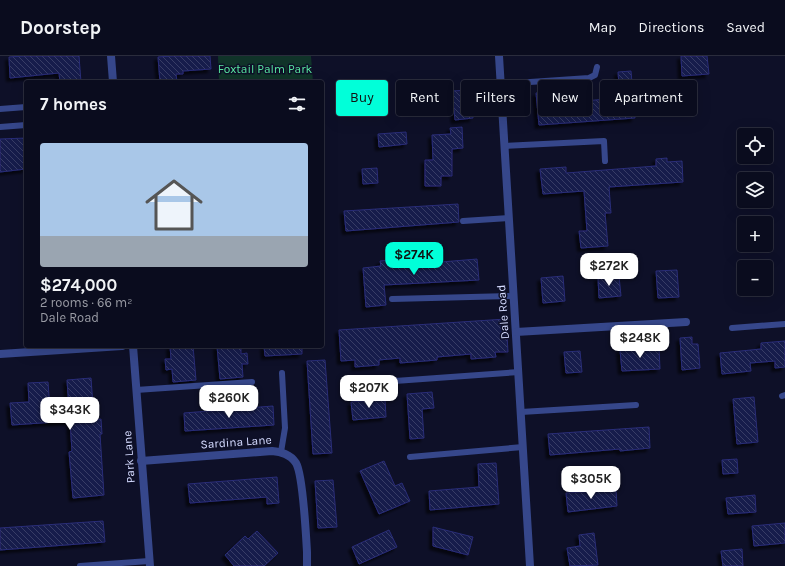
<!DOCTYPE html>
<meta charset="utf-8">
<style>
:root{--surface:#0a0c1e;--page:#131527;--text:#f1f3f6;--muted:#999ba4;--line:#2a2c3c;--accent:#01ffd9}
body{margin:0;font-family:Karla,sans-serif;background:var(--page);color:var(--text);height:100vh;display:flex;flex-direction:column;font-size:15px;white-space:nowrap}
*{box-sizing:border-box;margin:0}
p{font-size:13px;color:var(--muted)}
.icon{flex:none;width:22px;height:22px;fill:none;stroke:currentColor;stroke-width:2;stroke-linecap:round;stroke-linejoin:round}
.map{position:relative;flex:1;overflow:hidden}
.details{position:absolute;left:24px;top:24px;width:300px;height:268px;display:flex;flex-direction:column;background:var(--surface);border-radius:4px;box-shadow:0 4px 16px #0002,0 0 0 1px var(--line)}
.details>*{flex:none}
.guide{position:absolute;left:336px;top:24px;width:380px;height:36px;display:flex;gap:8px}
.controls{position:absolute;left:737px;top:72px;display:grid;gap:8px}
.controls a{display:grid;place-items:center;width:36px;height:36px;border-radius:4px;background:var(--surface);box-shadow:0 4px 16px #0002,0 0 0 1px var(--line);font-size:20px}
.price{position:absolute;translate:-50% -34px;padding:0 9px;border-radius:8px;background:#fff;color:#222;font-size:13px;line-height:26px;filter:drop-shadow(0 1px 2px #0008)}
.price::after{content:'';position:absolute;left:50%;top:24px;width:12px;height:9px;margin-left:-6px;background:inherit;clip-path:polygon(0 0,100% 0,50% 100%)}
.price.active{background:var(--accent);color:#111}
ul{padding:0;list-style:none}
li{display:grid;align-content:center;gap:8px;height:212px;padding:0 16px}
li+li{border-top:1px solid var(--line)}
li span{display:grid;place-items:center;height:124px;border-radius:4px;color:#555}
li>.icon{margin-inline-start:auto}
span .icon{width:72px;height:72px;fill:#fffc;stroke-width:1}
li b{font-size:17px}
h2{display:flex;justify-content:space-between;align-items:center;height:48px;padding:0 16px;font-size:17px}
.chip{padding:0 14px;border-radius:4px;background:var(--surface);box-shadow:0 4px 16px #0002,0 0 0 1px var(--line);font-size:14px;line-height:36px}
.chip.active{background:var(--accent);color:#111}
header{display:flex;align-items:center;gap:24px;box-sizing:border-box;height:56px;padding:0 20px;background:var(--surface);border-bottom:1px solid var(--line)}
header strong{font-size:19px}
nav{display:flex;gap:22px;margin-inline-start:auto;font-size:14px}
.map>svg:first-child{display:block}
.park{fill:#103329}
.building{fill:url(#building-back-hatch);stroke:#292d78;filter:url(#shadow)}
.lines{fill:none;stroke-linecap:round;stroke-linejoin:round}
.service{stroke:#36478b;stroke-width:6}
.minor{stroke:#36478b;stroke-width:8}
.tertiary{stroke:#36478b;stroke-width:8}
.labels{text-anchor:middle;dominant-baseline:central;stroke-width:3;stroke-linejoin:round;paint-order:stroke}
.park-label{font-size:12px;fill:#58e8a0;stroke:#0e1028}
.street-label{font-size:12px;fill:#d5dbff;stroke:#0e1028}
</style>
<header>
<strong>Doorstep</strong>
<nav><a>Map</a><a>Directions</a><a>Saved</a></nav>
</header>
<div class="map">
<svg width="785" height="510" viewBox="0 0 785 510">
<defs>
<pattern id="building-back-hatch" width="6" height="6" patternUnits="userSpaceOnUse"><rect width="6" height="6" fill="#181b4b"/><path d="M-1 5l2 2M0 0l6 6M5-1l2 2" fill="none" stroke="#393c66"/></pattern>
<filter id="shadow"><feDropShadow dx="-3.5" dy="3.5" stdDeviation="1" flood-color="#0009"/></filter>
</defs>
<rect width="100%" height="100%" fill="#0e1028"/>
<path class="park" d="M218,0H311L313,26H219Z"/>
<g class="building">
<path d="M23,0H79L81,26H60L59,17L10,22L9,1Z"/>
<path d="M172,0H210L211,13L183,15V18H176L177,26H160L158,1Z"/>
<path d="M681,0H707L709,18L682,20Z"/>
<path d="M631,15L635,62L539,69L536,37L557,35L558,47L620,42L618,16Z"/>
<path d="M470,34L473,62L455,64L452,35Z"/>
<path d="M462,71L463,92L452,93V120H441V130H425V104H433L432,79L451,78L450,72Z"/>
<path d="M406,76L407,88L379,91L378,78Z"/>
<path d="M26,82V113L0,116V83Z"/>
<path d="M667,102V106L682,105L683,126L609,131L611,157H605L608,190L581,192L579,175H587L584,135L543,138L540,113L566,111V117L656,110V103Z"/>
<path d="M377,112L378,127L363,128L362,113Z"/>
<path d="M458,148L459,166L346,175L344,155Z"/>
<path d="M417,201V208L477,203L479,224L384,229L386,249L366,251L363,212L381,210L380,205Z"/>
<path d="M677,214L679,241L658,242L656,215Z"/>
<path d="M563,220L565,245L543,247L541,222Z"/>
<path d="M619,220L621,240L599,242L598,222Z"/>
<path d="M506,263L508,296H495L496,301L471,303V298L437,301V304L400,307V302L379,304V309L355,311V304L341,305L339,274Z"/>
<path d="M692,281V288H698L700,312L682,314L680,282Z"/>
<path d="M785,285V311L775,312V305L750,307L751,315L722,318L720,297L761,293V287Z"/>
<path d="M170,290H193L196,324L173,326L172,313L166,314L165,303H171Z"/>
<path d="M217,290H241V298L247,297L248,308H242L243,321L220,323Z"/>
<path d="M264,290H302V298L265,300Z"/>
<path d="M659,292L660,313L622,315L620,294Z"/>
<path d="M580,295L582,316L566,317L564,296Z"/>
<path d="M325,304L332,397L313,398L307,305Z"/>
<path d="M91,322L94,364L101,363L102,378H100L104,439L73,442L69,396L72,395L70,365L12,369L10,347L29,346L28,327L48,326L50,353L69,352L67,324Z"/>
<path d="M432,336L434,352L422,353L424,382L410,383L407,338Z"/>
<path d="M754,341L758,386L737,388L733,343Z"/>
<path d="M385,343L386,361L353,364L351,346Z"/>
<path d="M273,350L274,369L185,375L184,357Z"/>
<path d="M649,371L650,392L620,395V393L550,399L548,378Z"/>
<path d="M737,403L738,417L723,418L722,404Z"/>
<path d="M384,405L395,430L402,427L410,445L379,458L360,415Z"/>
<path d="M496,407L499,448L430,454L429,435L479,431L478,408Z"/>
<path d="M277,421L279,447L267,448V441L190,447L188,428Z"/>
<path d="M333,424L337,471L318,472L315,425Z"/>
<path d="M616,434L617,450L568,456L566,437Z"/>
<path d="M755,439L756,456L728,458L726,442Z"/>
<path d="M103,465L105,486L0,494V472Z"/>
<path d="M785,467V487L754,490L752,470Z"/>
<path d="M433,471L473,481L468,499L433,490Z"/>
<path d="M389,474L397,491L359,508L352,491Z"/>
<path d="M257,475L278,497L264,510H234L225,499L245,480L248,483Z"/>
<path d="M594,477L598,509L570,510L567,492L580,490L579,479Z"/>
<path d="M742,493L743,510H723L721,495Z"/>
</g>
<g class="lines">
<g class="service">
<path d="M501,28L589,22L595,19L597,11"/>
<path d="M0,53L26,51"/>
<path d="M0,71L26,69"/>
<path d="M505,90L604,85L605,105"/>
<path d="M463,165L509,162"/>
<path d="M392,243L514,240"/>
<path d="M732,272L785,268"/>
<path d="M353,328L519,316"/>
<path d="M136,334L252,326"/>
<path d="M782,340L785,339"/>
<path d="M521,356L636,349"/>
<path d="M281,396L285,372L282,317"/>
<path d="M410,401L523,391"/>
<path d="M80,510L149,505"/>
</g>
<g class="minor">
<path d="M499,0L530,510"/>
<path d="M516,276L686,266"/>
<path d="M0,298L122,290"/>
<path d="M141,405L272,395C281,396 290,398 296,407C303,419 306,479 307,496V510"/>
</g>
<g class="tertiary">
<path d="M111,0L113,26"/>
<path d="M133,290L150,510"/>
</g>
</g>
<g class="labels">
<g class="park-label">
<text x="265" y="13">Foxtail Palm Park</text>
</g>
<g class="street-label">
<text transform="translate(503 256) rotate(-94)">Dale Road</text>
<text transform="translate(236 386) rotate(-4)">Sardina Lane</text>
<text transform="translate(129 401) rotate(-94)">Park Lane</text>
</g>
</g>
</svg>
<div class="controls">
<a><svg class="icon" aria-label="locate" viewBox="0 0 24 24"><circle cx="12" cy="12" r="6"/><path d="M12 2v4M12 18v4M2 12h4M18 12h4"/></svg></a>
<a><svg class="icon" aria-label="layers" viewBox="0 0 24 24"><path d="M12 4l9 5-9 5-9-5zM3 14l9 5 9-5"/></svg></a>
<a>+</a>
<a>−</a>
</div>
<b class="price active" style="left:414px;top:220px">$274K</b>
<b class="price" style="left:609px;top:231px">$272K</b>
<b class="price" style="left:640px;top:303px">$248K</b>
<b class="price" style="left:369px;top:353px">$207K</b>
<b class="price" style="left:229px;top:363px">$260K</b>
<b class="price" style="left:70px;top:375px">$343K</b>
<b class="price" style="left:591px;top:444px">$305K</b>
<div class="guide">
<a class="chip active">Buy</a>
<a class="chip">Rent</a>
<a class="chip">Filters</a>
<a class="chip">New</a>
<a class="chip">Apartment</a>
</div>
<section class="details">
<h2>7 homes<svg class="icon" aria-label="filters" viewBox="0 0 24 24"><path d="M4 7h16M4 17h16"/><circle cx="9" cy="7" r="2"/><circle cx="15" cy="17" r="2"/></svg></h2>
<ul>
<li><span style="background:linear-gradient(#a9c7e8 75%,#9aa5b1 0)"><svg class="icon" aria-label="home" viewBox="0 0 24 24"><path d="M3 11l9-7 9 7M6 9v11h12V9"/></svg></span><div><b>$274,000</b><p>2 rooms · 66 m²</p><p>Dale Road</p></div></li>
</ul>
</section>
</div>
